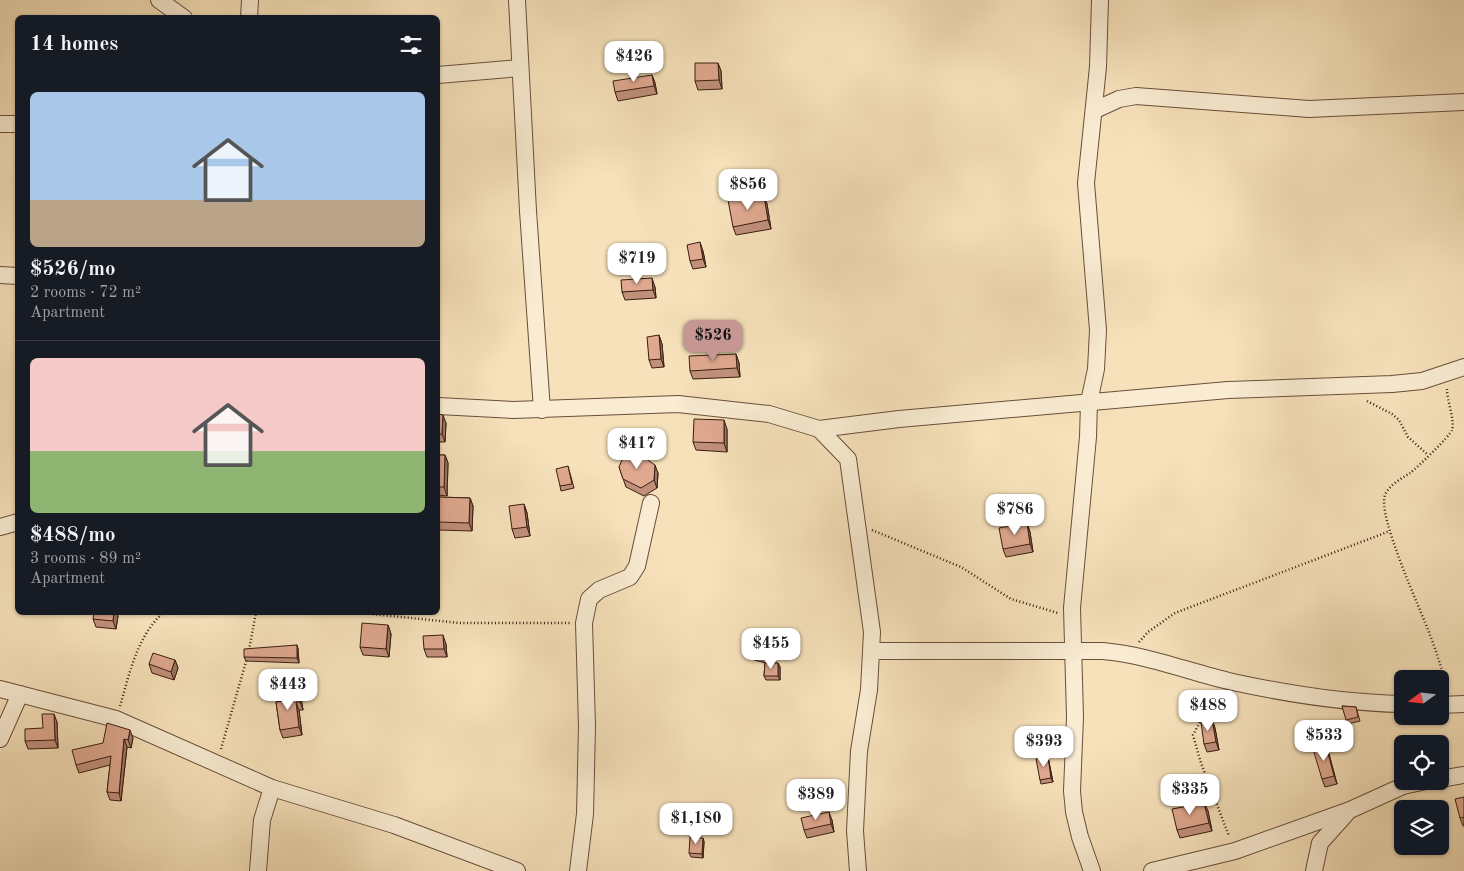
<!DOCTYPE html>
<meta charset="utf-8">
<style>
:root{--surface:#171b24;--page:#242831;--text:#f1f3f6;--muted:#9ea1a6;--line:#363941;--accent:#c59692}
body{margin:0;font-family:"Old Standard TT",serif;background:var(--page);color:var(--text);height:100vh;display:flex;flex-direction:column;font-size:19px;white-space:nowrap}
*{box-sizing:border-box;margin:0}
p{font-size:16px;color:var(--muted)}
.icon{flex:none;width:28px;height:28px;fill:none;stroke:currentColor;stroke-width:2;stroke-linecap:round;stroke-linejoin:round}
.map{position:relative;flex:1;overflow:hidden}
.drawer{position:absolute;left:15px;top:15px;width:425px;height:600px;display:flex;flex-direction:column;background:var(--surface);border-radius:8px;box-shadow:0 1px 4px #0004}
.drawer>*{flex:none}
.needle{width:32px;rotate:255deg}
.fabs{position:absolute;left:1394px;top:670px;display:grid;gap:10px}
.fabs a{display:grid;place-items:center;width:55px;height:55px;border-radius:8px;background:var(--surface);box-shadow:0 1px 4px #0004;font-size:25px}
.price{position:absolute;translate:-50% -42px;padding:0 11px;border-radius:10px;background:#fff;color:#222;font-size:16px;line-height:32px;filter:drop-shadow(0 1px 2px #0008)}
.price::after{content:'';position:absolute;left:50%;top:30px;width:15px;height:11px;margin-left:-8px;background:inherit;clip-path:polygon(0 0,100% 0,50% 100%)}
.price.active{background:var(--accent);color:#111}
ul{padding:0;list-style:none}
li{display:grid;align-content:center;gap:10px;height:265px;padding:0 15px}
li+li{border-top:1px solid var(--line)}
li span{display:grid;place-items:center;height:155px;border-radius:8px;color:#555}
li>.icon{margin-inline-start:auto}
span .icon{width:90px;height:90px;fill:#fffc;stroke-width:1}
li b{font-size:21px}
h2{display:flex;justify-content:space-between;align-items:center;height:60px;padding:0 15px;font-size:21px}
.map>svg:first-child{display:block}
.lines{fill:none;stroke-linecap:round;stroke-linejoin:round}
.street-casing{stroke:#694e3a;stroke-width:18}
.path{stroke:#3a1d10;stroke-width:2.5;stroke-dasharray:1 2.5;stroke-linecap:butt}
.street{stroke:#f9ecd2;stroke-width:16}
.wall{fill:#c0907b;stroke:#3a1d10}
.shaded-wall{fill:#9c7664;stroke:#3a1d10}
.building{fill:#dfa88f;stroke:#3a1d10}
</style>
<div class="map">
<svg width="1464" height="871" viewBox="0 0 1464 871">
<rect width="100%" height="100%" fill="#f6e1ba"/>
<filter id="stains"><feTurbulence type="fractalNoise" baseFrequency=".004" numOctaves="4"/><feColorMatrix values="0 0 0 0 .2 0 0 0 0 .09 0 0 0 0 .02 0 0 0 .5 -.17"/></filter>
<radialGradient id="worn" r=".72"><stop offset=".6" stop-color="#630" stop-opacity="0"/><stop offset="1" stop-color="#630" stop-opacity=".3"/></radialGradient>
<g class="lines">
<defs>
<g id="street">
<path d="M159,0L184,18"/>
<path d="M517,0L528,211L542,410"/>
<path d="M249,18L250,0"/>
<path d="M438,75L520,68"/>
<path d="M1095,110L1119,99L1136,96L1309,109L1464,102"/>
<path d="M0,124H18"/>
<path d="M0,275L18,276"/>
<path d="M438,406L513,410L678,404L769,414L819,429L899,419L1228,390L1392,384L1422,381L1464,367"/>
<path d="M819,429L848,459L872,632L869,690L859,751L855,831L858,871"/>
<path d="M0,527L18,522"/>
<path d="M872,651H1103C1148,655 1189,672 1233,682C1288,694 1346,703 1402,704"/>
<path d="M0,689L116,719L272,788L394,825L517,871"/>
<path d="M1440,705L1464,704"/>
<path d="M0,739L20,694"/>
<path d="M1440,779L1464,775"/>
<path d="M258,871L262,820L272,788"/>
<path d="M578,871L585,814L587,726L584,623L589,599L599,590L630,577L637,566L651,503"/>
<path d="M1092,871L1080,837L1074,812L1072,791L1075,717L1072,608L1088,437L1089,402L1096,369L1098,330L1086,183L1098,67L1100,0"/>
<path d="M1152,871L1235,851L1350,810L1403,786L1426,781"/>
<path d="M1314,871L1320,843L1346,814"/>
</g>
</defs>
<use href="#street" class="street-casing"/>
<g class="path">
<path d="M1447,389C1447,401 1455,420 1452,430C1450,436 1417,468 1410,473C1401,479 1389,485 1385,495C1377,516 1421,610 1430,635C1437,653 1442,671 1448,689"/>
<path d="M1367,401L1392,414L1399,420L1408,437L1428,455"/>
<path d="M872,530L961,567L1011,599L1058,613"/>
<path d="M352,612L460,623H570"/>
<path d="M1139,642L1148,632L1175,613L1390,531"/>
<path d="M249,650L256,612"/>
<path d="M1223,696L1200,722L1193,735L1201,763L1229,836"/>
<path d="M120,706C130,672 137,636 164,612"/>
<path d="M221,749L247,658"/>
</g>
<use href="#street" class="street"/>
</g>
<g class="wall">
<path d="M718,63L721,71L722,89L698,90L695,81Z"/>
<path d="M652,75L655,83L657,94L618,101L615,92Z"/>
<path d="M764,196L767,204L771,229L736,235L733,227Z"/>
<path d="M703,251L706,267L693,269L690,261Z"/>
<path d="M655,287L656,298L625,300L622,292Z"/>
<path d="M659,335L662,344L664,367L652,368L649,360Z"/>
<path d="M736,354L739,363L740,377L693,379L690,371Z"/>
<path d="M438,414L446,423L445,442H438Z"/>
<path d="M727,429V452L696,450L693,442Z"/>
<path d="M438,455H445L448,463L447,496L438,495Z"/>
<path d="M568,466L574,488L561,491L560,486Z"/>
<path d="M619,467L658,473L657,488L644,496L626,487Z"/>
<path d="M438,497L470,498L473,506L472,531L438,530Z"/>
<path d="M524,504L527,513L530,536L515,538L512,529Z"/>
<path d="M1027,523L1030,532L1033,552L1006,557L1003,549Z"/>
<path d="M118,616L116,629L96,627L93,619Z"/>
<path d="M388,625L391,634L389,657L363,655L360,647Z"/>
<path d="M773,643L776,651L772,663H778L780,667V680H766L764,676L765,663L748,658L745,650Z"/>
<path d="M446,644L447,657H427L424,649Z"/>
<path d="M297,645L298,649L299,663L246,661L244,657Z"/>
<path d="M175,660L178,668L174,680L152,673L149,664Z"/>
<path d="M301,698L303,710H299L302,735L283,738L280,730L276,702Z"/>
<path d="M1342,706L1356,707L1360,721L1348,724Z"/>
<path d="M1212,720L1215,728L1219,750L1207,752L1204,744Z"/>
<path d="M57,722L58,748L28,749L25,741L43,728Z"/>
<path d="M133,738L131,748L127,747L121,801L110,800L107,792L110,765L79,773L76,765L103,743Z"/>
<path d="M1329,754L1337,784L1325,787L1322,779Z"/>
<path d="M1048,757L1053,782L1041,784L1040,780Z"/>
<path d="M1464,797V826H1463L1460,818Z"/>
<path d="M1204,803L1208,811L1212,831L1180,838L1177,830Z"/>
<path d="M832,820L834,832L807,838L804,830Z"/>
<path d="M703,838L704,842L703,858L691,857L689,853Z"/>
</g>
<g class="shaded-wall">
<path d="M718,63L721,71L722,89L719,80Z"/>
<path d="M652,75L655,83L657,94L654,86Z"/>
<path d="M764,196L767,204L771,229L768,220Z"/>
<path d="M700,242L703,251L706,267L703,259Z"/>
<path d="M652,278L655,287L656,298L653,290Z"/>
<path d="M659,335L662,344L664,367L661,359Z"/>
<path d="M736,354L739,363L740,377L737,368Z"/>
<path d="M443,415L446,423L445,442L442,434Z"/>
<path d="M724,420L727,429V452L724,443Z"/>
<path d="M445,455L448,463L447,496L444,487Z"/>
<path d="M655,465L658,473L657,488L654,480Z"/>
<path d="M470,498L473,506L472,531L469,523Z"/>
<path d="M524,504L527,513L530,536L527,527Z"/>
<path d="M1027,523L1030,532L1033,552L1030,544Z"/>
<path d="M114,612H116L118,616L116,629L113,621Z"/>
<path d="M388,625L391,634L389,657L386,649Z"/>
<path d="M443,635L446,644L447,657L444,649Z"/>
<path d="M773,643L776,651L771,666L768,657Z"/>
<path d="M297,645L298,649L299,663L297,658Z"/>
<path d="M175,660L178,668L174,680L171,672Z"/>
<path d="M778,663L780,667V680L778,676Z"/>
<path d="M298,690L301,698L303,710L300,702Z"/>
<path d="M296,702L299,710L302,735L299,727Z"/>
<path d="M54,714L57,722L58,748L55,740Z"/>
<path d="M1212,720L1215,728L1219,750L1216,742Z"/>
<path d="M130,730L133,738L131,748L128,740Z"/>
<path d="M124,739L127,747L121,801L119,793Z"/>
<path d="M1326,746L1329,754L1337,784L1334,776Z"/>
<path d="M1048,757L1053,782L1051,778Z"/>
<path d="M1204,803L1208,811L1212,831L1209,823Z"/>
<path d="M829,812L832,820L834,832L831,824Z"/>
<path d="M703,838L704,842L703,858L702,854Z"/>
</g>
<g class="building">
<path d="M695,63H718L719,80L695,81Z"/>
<path d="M652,75L654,86L615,92L613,81Z"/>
<path d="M764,196L768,220L733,227L728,200Z"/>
<path d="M700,242L703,259L690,261L687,245Z"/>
<path d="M652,278L653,290L622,292L621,280Z"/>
<path d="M659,335L661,359L649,360L647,337Z"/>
<path d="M736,354L737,368L690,371L689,356Z"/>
<path d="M438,414L443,415L442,434H438Z"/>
<path d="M694,419L724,420V443L693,442Z"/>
<path d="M625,453H638L655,465L654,480L641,488L623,479L619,467Z"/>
<path d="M438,455H445L444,487H438Z"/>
<path d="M568,466L572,484L560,486L556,469Z"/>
<path d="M438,497L470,498L469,523L438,522Z"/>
<path d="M524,504L527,527L512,529L509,506Z"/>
<path d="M1027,523L1030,544L1003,549L999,528Z"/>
<path d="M94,612H114L113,621L93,619Z"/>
<path d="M362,623L388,625L386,649L360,647Z"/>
<path d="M443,635L444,649H424L423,636Z"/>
<path d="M750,635L773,643L768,657L745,650Z"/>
<path d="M297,645V658L244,657V649Z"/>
<path d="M153,653L175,660L171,672L149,664Z"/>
<path d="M765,663H778V676H764Z"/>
<path d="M298,690L300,702H296L299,727L280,730L276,702L284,701L283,692Z"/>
<path d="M1342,706L1356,707L1358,717L1346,720Z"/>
<path d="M42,714H54L55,740L25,741V729L43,728Z"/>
<path d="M1212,720L1216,742L1204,744L1201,722Z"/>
<path d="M107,723L130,730L128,740L124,739L119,793L107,792L111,756L76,765L72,750L103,743Z"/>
<path d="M1326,746L1334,776L1322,779L1313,749Z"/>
<path d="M1048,757L1051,778L1040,780L1036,759Z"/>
<path d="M1464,797V817L1460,818L1455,799Z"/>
<path d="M1204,803L1209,823L1177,830L1172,809Z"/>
<path d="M829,812L831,824L804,830L801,818Z"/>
<path d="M690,837L703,838L702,854L689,853Z"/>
</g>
<rect width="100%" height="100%" filter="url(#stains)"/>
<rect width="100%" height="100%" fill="url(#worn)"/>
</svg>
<div class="fabs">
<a><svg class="needle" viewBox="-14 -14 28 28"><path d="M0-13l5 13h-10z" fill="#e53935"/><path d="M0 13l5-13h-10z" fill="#9ea1a6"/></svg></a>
<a><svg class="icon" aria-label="locate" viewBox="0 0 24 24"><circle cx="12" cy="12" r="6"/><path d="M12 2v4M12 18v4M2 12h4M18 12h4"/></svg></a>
<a><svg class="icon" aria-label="layers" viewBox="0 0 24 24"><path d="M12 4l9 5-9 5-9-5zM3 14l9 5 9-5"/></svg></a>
</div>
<b class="price" style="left:634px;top:83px">$426</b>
<b class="price" style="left:748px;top:211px">$856</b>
<b class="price" style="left:637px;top:285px">$719</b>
<b class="price active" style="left:713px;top:362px">$526</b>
<b class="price" style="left:637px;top:470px">$417</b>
<b class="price" style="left:1015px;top:536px">$786</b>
<b class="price" style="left:771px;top:670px">$455</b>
<b class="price" style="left:288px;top:711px">$443</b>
<b class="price" style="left:1208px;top:732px">$488</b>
<b class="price" style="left:1324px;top:762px">$533</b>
<b class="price" style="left:1044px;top:768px">$393</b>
<b class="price" style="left:1190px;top:816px">$335</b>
<b class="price" style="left:816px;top:821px">$389</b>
<b class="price" style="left:696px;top:845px">$1,180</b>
<section class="drawer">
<h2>14 homes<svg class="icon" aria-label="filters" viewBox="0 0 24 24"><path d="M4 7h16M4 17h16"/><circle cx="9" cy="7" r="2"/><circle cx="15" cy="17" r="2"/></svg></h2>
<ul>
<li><span style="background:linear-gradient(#a9c7e8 70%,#b9a48a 0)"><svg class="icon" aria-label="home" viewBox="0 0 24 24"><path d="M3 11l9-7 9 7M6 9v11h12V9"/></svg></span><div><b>$526/mo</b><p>2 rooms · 72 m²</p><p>Apartment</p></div></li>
<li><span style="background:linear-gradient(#f6c9c9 60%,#8fb573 0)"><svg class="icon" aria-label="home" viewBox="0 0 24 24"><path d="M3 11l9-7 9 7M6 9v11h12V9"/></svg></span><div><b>$488/mo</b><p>3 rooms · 89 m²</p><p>Apartment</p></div></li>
</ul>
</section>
</div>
